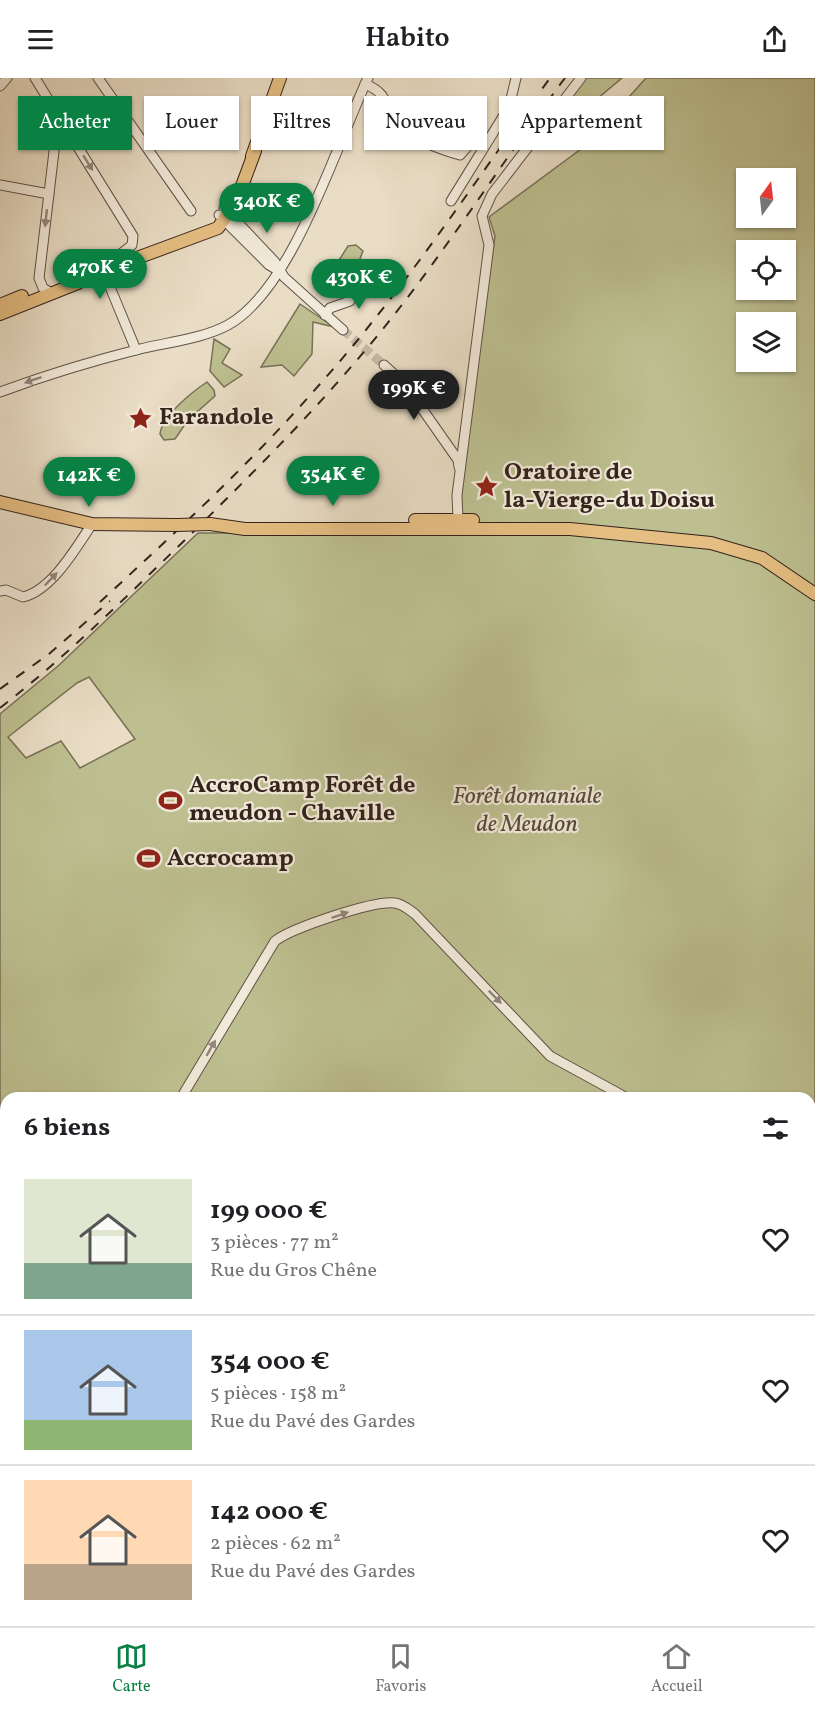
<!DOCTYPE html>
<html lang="fr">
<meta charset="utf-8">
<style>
:root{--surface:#fff;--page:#f2f2f2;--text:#202124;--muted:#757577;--line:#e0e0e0;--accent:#0b8043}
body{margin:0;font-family:Vollkorn,serif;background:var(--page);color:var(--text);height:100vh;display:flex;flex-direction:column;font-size:22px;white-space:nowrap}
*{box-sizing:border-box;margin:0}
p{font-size:20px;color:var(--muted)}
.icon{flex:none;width:33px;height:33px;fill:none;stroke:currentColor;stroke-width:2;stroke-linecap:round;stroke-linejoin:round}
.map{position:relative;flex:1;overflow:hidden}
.side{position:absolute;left:0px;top:1014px;width:816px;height:534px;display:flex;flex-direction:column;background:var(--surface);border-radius:18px 18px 0 0;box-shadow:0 2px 4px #0004}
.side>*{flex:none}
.guide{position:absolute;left:18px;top:18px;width:780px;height:54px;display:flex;gap:12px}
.needle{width:39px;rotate:15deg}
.buttons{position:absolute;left:736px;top:90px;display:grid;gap:12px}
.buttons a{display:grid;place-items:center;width:60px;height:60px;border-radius:0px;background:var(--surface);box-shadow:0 2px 4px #0004;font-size:30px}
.price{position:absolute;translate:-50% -51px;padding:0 14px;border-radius:21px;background:var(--accent);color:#fff;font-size:20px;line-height:39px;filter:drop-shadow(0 2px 3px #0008)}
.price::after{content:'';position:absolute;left:50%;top:36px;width:18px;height:14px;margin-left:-9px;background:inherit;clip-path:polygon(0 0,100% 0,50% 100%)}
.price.selected{background:#222;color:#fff}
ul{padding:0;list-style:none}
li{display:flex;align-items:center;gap:18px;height:150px;padding:0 24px}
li+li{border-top:2px solid var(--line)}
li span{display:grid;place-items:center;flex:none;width:168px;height:120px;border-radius:0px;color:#555}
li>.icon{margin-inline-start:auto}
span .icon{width:72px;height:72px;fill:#fffc;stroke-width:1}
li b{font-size:26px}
h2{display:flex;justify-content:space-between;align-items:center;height:72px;padding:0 24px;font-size:26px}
.chip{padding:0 21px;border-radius:0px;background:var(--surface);box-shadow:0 2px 4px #0004;font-size:21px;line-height:54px}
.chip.selected{background:var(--accent);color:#fff}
header{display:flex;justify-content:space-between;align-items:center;height:78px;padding:0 24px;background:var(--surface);font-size:27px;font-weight:600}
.tabs{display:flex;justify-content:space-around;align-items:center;height:84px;border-top:2px solid var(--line);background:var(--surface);font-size:16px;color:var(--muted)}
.tabs a{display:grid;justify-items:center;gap:3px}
.tabs .selected{color:var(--accent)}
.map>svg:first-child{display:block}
.green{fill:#bdbf90;stroke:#787156;stroke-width:1.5;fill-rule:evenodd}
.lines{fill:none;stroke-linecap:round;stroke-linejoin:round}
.minor-tunnel{stroke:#c5b8a3;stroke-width:9;stroke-dasharray:9 4.5;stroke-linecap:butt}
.minor-casing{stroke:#605247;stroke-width:11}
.major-casing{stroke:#33231d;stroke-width:14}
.minor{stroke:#f1e9d9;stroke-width:9}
.major{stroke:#e4be82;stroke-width:12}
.rail{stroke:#33231d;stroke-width:2;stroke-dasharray:10 10;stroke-linecap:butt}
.major-bridge-casing{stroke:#33231d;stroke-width:14;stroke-linecap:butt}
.major-bridge{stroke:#e4be82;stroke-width:12}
.oneway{fill:#92867b}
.labels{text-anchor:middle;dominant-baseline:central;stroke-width:4.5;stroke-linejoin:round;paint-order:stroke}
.poi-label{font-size:24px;font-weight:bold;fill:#33231d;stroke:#f1e9d9;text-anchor:start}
.park-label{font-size:24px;font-style:italic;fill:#564a3a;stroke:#f1e9d9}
</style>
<header><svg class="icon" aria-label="menu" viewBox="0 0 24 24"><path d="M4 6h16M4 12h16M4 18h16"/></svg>Habito<svg class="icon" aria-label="share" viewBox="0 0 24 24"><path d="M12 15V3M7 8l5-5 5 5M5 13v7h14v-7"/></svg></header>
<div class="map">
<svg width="815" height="1548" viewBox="0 0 815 1548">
<rect width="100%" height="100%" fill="#e9ddc5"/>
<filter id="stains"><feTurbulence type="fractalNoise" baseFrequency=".00333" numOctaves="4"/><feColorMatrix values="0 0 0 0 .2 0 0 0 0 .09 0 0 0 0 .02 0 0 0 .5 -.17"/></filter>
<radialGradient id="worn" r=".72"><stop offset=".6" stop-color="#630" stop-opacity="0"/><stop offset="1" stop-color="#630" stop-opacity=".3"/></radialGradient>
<g class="green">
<path d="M584,0H622L573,41L560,31Z"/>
<path d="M646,0H815V1548H371L370,1542H810V1020H6V1264L0,1261V636L58,588L198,455H458L466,362L495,158L489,139L585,68ZM747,100H786V140H747ZM747,172H786V212H747ZM747,244H786V284H747ZM89,599L135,661L80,690L61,663L26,680L8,659L77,605Z"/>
<path d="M356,167L363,173L358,186L344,192L336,187L348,168Z"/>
<path d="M300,226L334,249L313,244L312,276L294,298L282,287L261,289Z"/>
<path d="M214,261L230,271L222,285L242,297L224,309L210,293Z"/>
<path d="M207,304L214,312L215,318L188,342L175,361L164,362L160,356C162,338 192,314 207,304Z"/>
<path d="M302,1542H359L361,1548H291Z"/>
</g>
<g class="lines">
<path class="minor-tunnel" d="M343,252L384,287"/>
<defs>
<g id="minor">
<path d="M35,0L133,158L132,167L118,178L120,185"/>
<path d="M98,0L191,133"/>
<path d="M365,6C392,17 382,29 397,48C407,59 445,73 460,77L468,68"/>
<path d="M0,8L7,0"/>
<path d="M0,107L49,116"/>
<path d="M451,123L509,29L516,0"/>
<path d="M224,130L275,184L284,199L343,252"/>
<path d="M219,137L269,187L279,193"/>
<path d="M103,192L136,272"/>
<path d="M51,215L43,210L39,200L57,48L61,41"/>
<path d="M325,237L330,230L350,223L357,206"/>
<path d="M384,287L404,305L458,382L459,389"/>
<path d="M0,314C46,297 92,283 140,271C168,264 202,261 228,247C293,211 336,67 368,0"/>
<path d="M458,442L457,417L489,167L482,138L492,116L581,0"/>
<path d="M0,513L6,512L23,519C52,512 76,470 92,446"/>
<path d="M181,1020L275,863C292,850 374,822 395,825C403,826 409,832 415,836L550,978L627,1020"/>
<path d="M810,1149L815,1156"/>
<path d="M0,1219L6,1221"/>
<path d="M0,1268L6,1271"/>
<path d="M0,1322L6,1311"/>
<path d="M0,1346L6,1335"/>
<path d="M0,1453L6,1454"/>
<path d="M174,1542L177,1548"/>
<path d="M364,1542L365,1548"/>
<path d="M0,1548H2"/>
<path d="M280,1548L292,1542"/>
</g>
<g id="major">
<path d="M252,78L280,0"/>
<path d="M0,227L22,218"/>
<path d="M0,236L78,205L83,200L218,150L236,124L255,73"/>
<path d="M0,424L92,446L177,447"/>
<path d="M415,442H473"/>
<path d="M210,446L245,451H570L711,465L762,480L815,516"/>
</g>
</defs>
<use href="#minor" class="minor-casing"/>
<use href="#major" class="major-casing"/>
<use href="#minor" class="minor"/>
<use href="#major" class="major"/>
<g class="rail">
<path d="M100,524C176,454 252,384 320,306C405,211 475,103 550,0"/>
<path d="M0,611L49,576L110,523"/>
<path d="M0,630C67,578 127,518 188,459C254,394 319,329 378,257C445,175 501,85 565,0"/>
<path d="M0,1390H6"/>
</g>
<defs>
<path id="major-bridge" d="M177,447L210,446"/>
</defs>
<use href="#major-bridge" class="major-bridge-casing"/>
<use href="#major-bridge" class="major-bridge"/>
</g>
<defs><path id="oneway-solid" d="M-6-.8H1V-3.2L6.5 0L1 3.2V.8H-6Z" transform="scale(1.5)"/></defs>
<g class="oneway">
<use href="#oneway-solid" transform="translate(88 85) rotate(58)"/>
<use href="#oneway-solid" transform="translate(46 140) rotate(96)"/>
<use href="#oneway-solid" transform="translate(33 302) rotate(161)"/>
<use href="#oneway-solid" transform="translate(51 501) rotate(-46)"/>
<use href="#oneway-solid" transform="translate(340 837) rotate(-19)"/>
<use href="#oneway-solid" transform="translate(495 919) rotate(45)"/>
<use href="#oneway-solid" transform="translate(211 970) rotate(-60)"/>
</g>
<defs>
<symbol id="sight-bare" viewBox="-9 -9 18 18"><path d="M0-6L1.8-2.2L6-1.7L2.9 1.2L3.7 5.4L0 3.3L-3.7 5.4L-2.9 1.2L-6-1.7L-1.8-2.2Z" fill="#8f2418" stroke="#f1e9d9" stroke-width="2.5" paint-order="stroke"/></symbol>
<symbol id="stadium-bare" viewBox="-9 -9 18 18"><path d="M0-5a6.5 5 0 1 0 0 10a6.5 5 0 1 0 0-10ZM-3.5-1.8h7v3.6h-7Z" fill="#8f2418" stroke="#f1e9d9" stroke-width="2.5" paint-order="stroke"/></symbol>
</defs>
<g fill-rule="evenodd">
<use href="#sight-bare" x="124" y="324" width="33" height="33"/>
<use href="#sight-bare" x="470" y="392" width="33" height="33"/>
<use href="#stadium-bare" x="154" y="706" width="33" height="33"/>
<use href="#stadium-bare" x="132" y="764" width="33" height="33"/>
</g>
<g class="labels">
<g class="poi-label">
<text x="159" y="340">Farandole</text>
<text x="504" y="395">Oratoire de<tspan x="504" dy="28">la-Vierge-du Doisu</tspan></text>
<text x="189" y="708">AccroCamp Forêt de<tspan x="189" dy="28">meudon - Chaville</tspan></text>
<text x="167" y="781">Accrocamp</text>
</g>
<g class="park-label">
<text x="527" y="719">Forêt domaniale<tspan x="527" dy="28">de Meudon</tspan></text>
</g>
</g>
<rect width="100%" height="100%" filter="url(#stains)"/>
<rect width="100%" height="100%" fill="url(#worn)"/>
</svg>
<div class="buttons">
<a><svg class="needle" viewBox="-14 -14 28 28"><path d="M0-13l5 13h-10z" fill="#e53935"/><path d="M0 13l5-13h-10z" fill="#757577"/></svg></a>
<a><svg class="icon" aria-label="locate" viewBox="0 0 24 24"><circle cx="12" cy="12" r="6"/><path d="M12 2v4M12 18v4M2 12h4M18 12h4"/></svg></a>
<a><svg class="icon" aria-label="layers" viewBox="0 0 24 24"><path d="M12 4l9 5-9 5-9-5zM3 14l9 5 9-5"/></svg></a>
</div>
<b class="price" style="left:267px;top:156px">340K €</b>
<b class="price" style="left:100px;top:222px">470K €</b>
<b class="price" style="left:359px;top:232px">430K €</b>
<b class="price selected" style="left:414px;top:343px">199K €</b>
<b class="price" style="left:333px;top:429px">354K €</b>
<b class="price" style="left:89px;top:430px">142K €</b>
<div class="guide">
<a class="chip selected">Acheter</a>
<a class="chip">Louer</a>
<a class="chip">Filtres</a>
<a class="chip">Nouveau</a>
<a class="chip">Appartement</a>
</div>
<section class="side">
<h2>6 biens<svg class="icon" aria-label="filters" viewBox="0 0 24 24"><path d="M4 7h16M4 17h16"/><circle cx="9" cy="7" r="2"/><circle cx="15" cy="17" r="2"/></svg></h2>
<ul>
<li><span style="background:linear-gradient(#dfe7d0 70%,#7fa58c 0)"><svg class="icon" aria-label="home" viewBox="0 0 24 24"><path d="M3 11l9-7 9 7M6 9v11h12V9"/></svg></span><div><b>199 000 €</b><p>3 pièces · 77 m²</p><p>Rue du Gros Chêne</p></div><svg class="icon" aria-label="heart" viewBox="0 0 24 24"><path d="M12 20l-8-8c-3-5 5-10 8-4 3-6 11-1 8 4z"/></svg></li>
<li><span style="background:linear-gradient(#a9c7e8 75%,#8fb573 0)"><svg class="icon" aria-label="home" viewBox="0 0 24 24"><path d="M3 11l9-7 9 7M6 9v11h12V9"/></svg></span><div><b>354 000 €</b><p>5 pièces · 158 m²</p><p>Rue du Pavé des Gardes</p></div><svg class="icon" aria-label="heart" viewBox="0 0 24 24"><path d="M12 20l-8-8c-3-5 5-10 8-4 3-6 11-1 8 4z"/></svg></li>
<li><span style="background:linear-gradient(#ffd9b3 70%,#b9a48a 0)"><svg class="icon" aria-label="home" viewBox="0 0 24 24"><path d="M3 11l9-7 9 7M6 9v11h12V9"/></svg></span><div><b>142 000 €</b><p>2 pièces · 62 m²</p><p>Rue du Pavé des Gardes</p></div><svg class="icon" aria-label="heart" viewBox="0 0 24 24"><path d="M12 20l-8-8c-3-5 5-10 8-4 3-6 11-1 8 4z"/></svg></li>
</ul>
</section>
</div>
<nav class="tabs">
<a class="selected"><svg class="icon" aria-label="map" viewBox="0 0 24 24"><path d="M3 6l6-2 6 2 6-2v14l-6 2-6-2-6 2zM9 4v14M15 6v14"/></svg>Carte</a>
<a><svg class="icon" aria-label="saved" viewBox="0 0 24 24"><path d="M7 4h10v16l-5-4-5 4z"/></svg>Favoris</a>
<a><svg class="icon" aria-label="home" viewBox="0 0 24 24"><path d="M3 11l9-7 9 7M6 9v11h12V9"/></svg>Accueil</a>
</nav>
